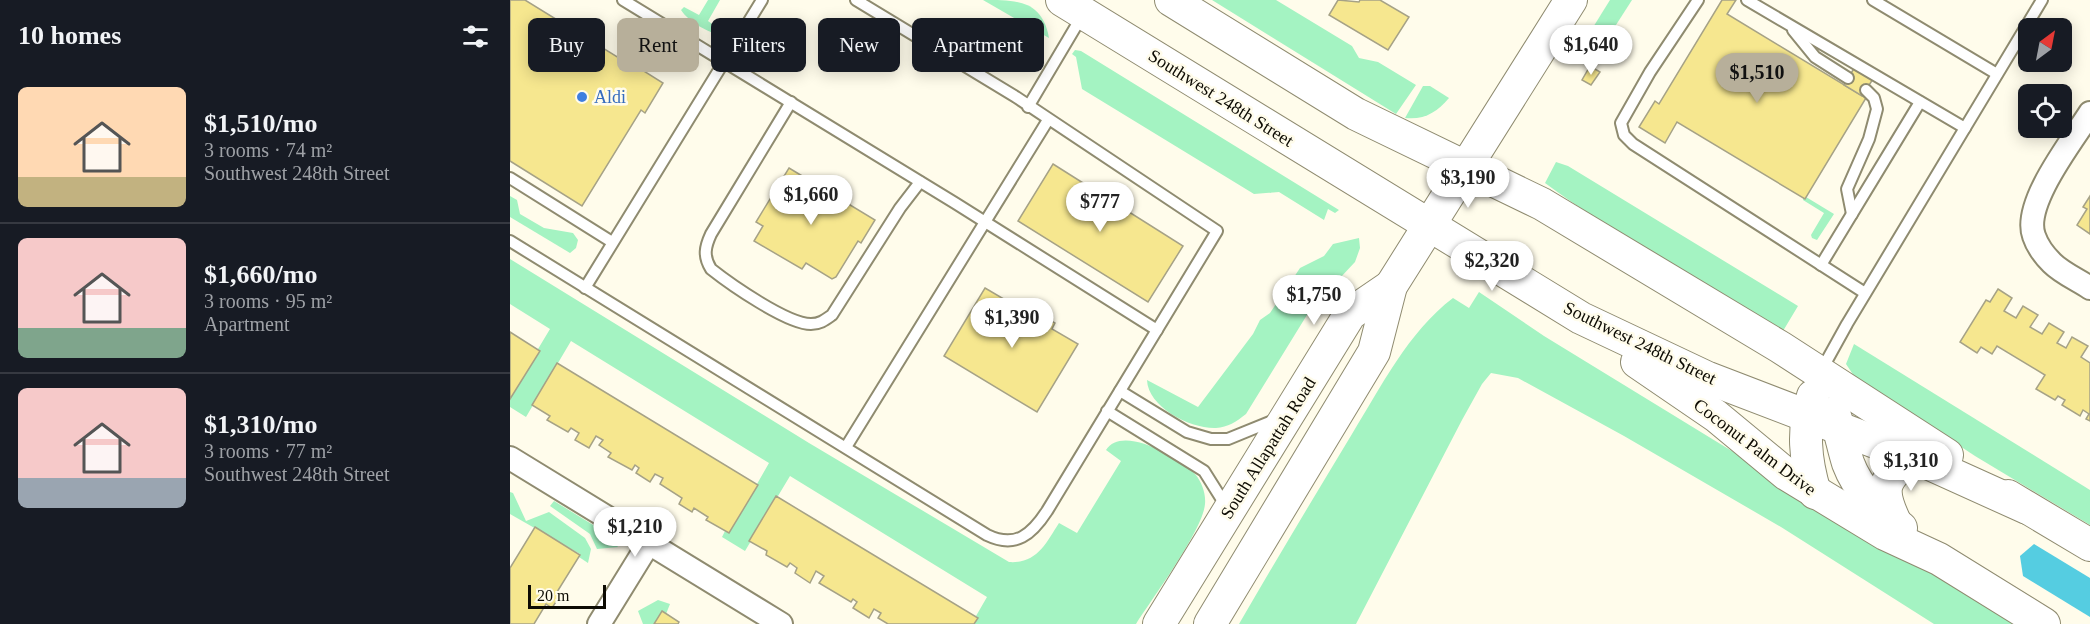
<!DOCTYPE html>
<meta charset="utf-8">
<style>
:root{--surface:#171b24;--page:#242831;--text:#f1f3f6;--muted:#9ea1a6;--line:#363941;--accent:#b7af9a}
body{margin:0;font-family:"Times New Roman",serif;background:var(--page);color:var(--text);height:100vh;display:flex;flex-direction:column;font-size:22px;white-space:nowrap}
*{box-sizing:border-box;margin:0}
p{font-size:20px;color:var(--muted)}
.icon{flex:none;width:33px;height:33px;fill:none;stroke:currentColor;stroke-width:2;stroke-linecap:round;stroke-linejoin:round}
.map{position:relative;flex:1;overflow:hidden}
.details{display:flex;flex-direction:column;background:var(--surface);width:510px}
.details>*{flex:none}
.top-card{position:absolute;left:18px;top:18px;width:570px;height:54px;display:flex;gap:12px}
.needle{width:39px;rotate:32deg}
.tools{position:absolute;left:1508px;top:18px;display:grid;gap:12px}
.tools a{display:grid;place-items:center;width:54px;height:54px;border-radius:9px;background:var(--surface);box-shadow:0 3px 15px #0003;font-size:30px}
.scale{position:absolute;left:18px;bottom:15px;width:78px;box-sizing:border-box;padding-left:6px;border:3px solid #0d0b03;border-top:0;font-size:16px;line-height:21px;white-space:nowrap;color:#0d0b03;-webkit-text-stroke:4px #fffceb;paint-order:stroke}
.price{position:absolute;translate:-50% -51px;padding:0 14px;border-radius:21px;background:#fff;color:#222;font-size:20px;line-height:39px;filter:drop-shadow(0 2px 3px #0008)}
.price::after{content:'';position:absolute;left:50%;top:36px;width:18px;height:14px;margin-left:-9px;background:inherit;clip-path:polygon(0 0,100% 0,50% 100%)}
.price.active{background:var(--accent);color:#111}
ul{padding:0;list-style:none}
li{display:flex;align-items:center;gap:18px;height:150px;padding:0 18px}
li+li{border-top:2px solid var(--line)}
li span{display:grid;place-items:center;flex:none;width:168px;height:120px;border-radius:9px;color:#555}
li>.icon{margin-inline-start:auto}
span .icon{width:72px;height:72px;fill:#fffc;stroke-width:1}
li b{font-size:26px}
h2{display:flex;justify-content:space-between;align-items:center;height:72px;padding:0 18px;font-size:26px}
.tag{padding:0 21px;border-radius:9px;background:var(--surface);box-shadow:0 3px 15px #0003;font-size:21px;line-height:54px}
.tag.active{background:var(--accent);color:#111}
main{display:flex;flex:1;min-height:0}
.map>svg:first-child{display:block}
.green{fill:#a4f3c2}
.water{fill:#55cde1}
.building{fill:#f6e78f;stroke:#a6a286;stroke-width:1.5}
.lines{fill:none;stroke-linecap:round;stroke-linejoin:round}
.lane-casing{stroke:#8f8b70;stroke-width:14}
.street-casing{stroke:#8f8b70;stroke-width:26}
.secondary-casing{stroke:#8f8b70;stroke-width:34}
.lane{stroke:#fff;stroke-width:10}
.street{stroke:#fff;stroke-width:22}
.secondary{stroke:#fff;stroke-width:32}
.shop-dot{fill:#3f7fe0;stroke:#fffceb;stroke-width:2}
.labels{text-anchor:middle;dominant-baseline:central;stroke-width:5;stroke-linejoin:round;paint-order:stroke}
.shop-label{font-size:18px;fill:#366cbe;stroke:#fffceb;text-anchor:start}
.street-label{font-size:18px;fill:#0d0b03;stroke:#fffceb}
</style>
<main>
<section class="details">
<h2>10 homes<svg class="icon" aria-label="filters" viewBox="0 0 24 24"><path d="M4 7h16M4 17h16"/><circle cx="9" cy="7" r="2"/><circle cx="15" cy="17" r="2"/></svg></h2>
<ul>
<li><span style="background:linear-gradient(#ffd9b3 75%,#c2b280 0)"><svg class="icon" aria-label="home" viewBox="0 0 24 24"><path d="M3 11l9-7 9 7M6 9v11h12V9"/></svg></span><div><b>$1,510/mo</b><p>3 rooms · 74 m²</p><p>Southwest 248th Street</p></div></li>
<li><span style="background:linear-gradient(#f6c9c9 75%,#7fa58c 0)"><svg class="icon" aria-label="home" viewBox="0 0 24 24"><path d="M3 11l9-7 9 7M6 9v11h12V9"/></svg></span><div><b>$1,660/mo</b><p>3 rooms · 95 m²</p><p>Apartment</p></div></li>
<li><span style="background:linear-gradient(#f6c9c9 75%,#9aa5b1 0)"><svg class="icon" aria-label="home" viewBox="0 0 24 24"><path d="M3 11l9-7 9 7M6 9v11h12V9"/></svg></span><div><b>$1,310/mo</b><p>3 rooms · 77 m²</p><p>Southwest 248th Street</p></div></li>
</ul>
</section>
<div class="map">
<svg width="1580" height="624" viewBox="0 0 1580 624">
<rect width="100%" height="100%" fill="#fffceb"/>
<g class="green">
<path d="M198,0H210L198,21L213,32L211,35C198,33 178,21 171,10L174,7L189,15Z"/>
<path d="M473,0C508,0 532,0 539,38Z"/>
<path d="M702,0H766L842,46L849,58L868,62L906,85L886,114Z"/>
<path d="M1100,0H1122L1088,53L1067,64L1062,61Z"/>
<path d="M565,50L571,51L829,210L825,213L818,209L814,220L769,192L744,194L572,89L566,57L562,54Z"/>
<path d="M913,86H920L939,98C927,112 915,120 895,118Z"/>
<path d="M1046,162L1058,166L1288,306L1273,331C1193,283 1110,238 1035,183Z"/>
<path d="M0,196L7,200L10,214L34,228L63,233L68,240L66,248L60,253L0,217Z"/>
<path d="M1296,197L1324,214L1307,240L1302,238L1301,235L1314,213L1293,200V198Z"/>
<path d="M849,238L850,248L845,262L800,310L736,414C726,422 718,427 706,428C680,429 638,407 637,380L688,407L743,334L750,320L760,313L790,268L814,256L823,244Z"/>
<path d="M0,259L299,443L499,562C527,564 536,543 549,523L567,533L611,461L596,450C612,424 670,458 685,474C692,482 696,494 695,504C693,530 642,599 626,624H464L468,618L466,616L477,597L280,476L235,551L212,537L215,531L219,533L259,463L61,341L16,417L0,407V398L30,351L28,349L40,329L0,304Z"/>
<path d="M969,292L1034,336L1230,456L1512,624H1424L1271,527L1114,436L1008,378L981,373L972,384L952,420L846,624H729C766,560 804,497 842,434C871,387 898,332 943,298L959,308Z"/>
<path d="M1344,344L1580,490V525L1465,456L1344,376L1336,364Z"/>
<path d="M0,492L3,493L16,521L39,512L75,538L81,549L78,563L69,557L70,554L0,514Z"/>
<path d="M44,501L98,534L108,547L87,549L80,534L40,506Z"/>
<path d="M148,600L160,604L156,614L144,624H133L128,611Z"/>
</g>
<path class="water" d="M1524,544L1580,578V617L1513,576L1510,556Z"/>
<g class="building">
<path d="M0,0H15L117,63L118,61L153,83L135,113L131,110L72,206L0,161Z"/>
<path d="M828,0L849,2L850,0H870L899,17L878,50L819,15Z"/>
<path d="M1212,0H1226L1217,14L1356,98L1295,199L1167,122L1155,143L1129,127L1145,101L1149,104Z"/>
<path d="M1346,65L1365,76L1352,96L1334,85Z"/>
<path d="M1080,66L1090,72L1081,85L1072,80Z"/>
<path d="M543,164L673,246L638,302L508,221Z"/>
<path d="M279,168L365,220L351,243L348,241L326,277L322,279L296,263L292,269L244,241L253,226L246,222Z"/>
<path d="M1580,196V234L1567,225L1577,209L1573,207Z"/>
<path d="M475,288L514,311L517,306L545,323L542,329L568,344L527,412L434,356Z"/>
<path d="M1488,289L1502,298L1494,311L1506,318L1513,306L1528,315L1520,327L1532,334L1539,323L1554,332L1547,343L1556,348L1562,337L1578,346L1571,357L1580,363V421L1576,419L1579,414L1573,410L1570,416L1552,405L1555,400L1548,396L1545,400L1526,389L1535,375L1487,346L1482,354L1471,347L1467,353L1450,342L1476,300L1480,302Z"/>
<path d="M0,332L30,351L0,399Z"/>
<path d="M47,363L248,485L219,533L196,520L198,517L184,508L182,512L169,504L172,498L150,484L153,478L145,474L140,482L126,473L129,468L125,465L122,470L98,457L101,453L89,445L93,440L86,436L79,448L65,440L69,433L61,428L58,432L37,420L40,416L22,405Z"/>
<path d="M266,496L304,519L468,618L464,624H378L368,618L371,613L364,609L359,618L343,608L347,602L343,599L341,602L309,583L314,576L306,571L300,583L285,573L287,568L280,563L277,567L256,555L257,551L239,541Z"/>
<path d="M25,527L70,555L47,592L51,594L42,608L36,604L24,624H0V568Z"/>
<path d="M152,611L169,622L168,624H144Z"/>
</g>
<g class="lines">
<defs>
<g id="lane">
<path d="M113,0L445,203L647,330"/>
<path d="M1188,0L1140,72L1111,123L1114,135L1123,144L1355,293"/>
<path d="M1237,0L1455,128"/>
<path d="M1363,0L1487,74"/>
<path d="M1283,30L1305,57L1338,78"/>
<path d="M281,102L201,234C195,247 193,256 201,269C220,284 277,324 301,324C310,324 315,320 322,315L390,208L410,182"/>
<path d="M518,107L572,16"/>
<path d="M0,178L102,242"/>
<path d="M1342,214L1337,189L1359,139L1367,109L1364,98L1356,90"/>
<path d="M0,241L477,535C506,549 522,534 537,511L707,231L506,97L346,0"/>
<path d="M1311,265L1410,102"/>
<path d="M75,288L252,0"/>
<path d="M1311,371L1337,324L1532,0"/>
<path d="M610,391L677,432L701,439H718L767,419"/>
<path d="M597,411L694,471L716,506"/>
<path d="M336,447L538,120"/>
</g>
<g id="street">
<path d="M1580,113C1563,140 1512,204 1524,236C1527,245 1535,256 1542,263C1552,273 1568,280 1580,288"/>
<path d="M0,458L271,624"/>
<path d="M89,624L139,543"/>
</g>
<g id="secondary">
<path d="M552,0L1071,318L1198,378L1402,456L1517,508"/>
<path d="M661,0L846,114L1032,204L1270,347L1437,455"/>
<path d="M1127,362L1206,416L1276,474L1375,534L1429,559L1534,624"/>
<path d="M1303,396C1292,430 1295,459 1305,493"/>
<path d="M1324,413C1330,430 1333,447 1338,463C1348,490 1369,510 1391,528"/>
<path d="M1498,496L1580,545"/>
<path d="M1386,524C1369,488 1372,481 1402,456"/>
<path d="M649,624L840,314L881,286"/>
<path d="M700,624L864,352L881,286L1061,0"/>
</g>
</defs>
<use href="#lane" class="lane-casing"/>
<use href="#street" class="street-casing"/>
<use href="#secondary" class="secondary-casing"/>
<use href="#lane" class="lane"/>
<use href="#street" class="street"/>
<use href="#secondary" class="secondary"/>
</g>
<circle class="shop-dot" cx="72" cy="97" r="6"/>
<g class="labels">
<g class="shop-label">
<text x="84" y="97">Aldi</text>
</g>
<g class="street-label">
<text transform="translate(711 98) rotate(32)">Southwest 248th Street</text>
<text transform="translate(1130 343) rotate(26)">Southwest 248th Street</text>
<text transform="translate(1245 447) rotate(37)">Coconut Palm Drive</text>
<text transform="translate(758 448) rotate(-58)">South Allapattah Road</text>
</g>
</g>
</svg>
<div class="tools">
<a><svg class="needle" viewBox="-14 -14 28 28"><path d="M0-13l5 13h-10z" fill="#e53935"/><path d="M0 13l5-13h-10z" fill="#9ea1a6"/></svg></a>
<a><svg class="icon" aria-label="locate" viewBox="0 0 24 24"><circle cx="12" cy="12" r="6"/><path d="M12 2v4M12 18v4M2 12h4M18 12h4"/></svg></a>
</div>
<div class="scale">20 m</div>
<b class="price" style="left:1081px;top:76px">$1,640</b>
<b class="price active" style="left:1247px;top:104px">$1,510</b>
<b class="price" style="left:958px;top:209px">$3,190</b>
<b class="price" style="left:301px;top:226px">$1,660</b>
<b class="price" style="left:590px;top:233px">$777</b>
<b class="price" style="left:982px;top:292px">$2,320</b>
<b class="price" style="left:804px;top:326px">$1,750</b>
<b class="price" style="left:502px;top:349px">$1,390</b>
<b class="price" style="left:1401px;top:492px">$1,310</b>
<b class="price" style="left:125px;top:558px">$1,210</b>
<div class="top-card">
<a class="tag">Buy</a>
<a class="tag active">Rent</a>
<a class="tag">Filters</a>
<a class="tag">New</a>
<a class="tag">Apartment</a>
</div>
</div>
</main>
